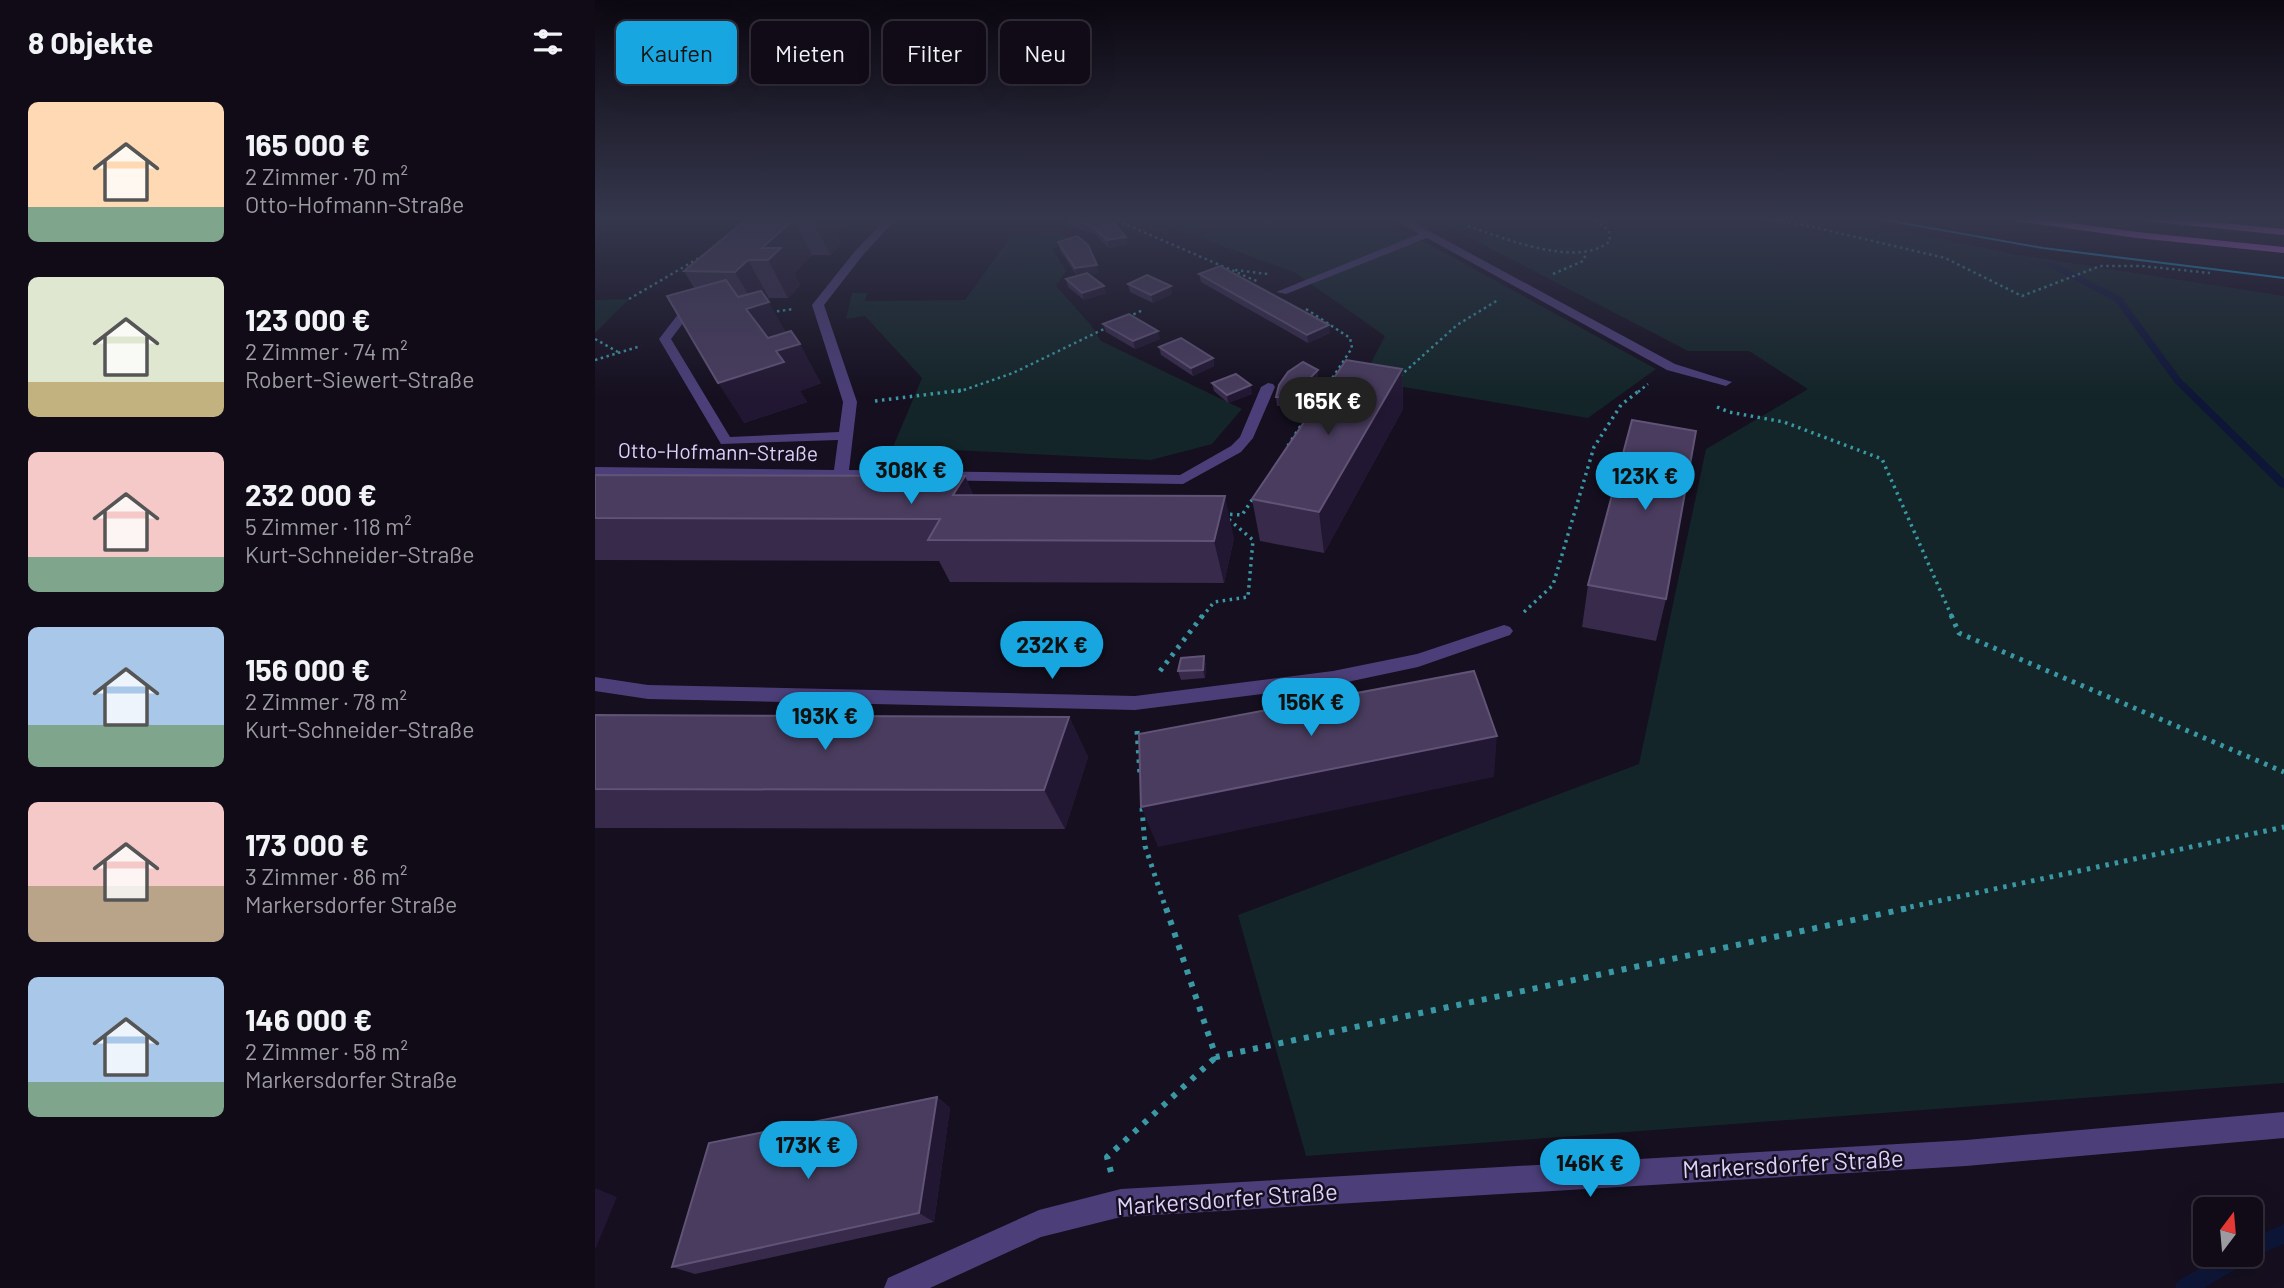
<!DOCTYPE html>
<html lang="de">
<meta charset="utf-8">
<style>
:root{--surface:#100b17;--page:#1e1924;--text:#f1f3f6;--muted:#9c9ba1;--line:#302b36;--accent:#18a6e0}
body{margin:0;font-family:Barlow,sans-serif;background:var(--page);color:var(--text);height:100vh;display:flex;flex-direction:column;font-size:26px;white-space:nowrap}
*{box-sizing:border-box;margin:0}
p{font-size:23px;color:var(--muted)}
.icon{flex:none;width:38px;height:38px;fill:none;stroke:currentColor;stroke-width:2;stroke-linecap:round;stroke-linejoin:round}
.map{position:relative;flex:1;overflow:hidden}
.panel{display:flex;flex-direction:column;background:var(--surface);width:595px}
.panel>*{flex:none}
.banner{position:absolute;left:21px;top:21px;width:665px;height:63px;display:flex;gap:14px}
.needle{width:46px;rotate:16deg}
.buttons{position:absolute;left:1598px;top:1197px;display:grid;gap:14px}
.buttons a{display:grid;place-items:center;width:70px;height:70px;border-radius:10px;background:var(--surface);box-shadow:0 7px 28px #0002,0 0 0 2px var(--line);font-size:35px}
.price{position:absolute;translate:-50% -60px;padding:0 16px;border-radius:24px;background:var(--accent);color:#111;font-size:23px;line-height:46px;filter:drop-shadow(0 2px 4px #0008)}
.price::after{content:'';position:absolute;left:50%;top:42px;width:21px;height:16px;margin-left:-10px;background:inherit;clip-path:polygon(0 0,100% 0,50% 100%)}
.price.selected{background:#222;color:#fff}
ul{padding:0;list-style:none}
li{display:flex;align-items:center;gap:21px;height:175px;padding:0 28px}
li span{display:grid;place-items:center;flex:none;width:196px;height:140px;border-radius:10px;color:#555}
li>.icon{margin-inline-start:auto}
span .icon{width:84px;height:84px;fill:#fffc;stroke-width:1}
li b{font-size:30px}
h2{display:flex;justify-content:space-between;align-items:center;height:84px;padding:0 28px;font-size:30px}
.pill{padding:0 24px;border-radius:10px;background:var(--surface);box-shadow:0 7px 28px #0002,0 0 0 2px var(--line);font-size:24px;line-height:63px}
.pill.selected{background:var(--accent);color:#111}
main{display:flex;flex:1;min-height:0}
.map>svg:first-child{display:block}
.green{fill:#132528}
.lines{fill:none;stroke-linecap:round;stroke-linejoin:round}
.stream{fill:#0e1638;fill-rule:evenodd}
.path-far3{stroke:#3a98a5;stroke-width:2.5;stroke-dasharray:2.5 3.5;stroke-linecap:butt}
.path-far2{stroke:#3a98a5;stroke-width:3.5;stroke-dasharray:2.5 4.5;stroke-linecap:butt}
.path-far1{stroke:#3a98a5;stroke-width:5;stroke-dasharray:3.5 6;stroke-linecap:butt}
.path{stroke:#3a98a5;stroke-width:6;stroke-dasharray:5 8;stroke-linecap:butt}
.minor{fill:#4c3f79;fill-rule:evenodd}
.major{fill:#d564ee;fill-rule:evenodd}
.tram{stroke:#18a6e0;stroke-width:2}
.wall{fill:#372a4b}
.shaded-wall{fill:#221732}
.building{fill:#493c5e;stroke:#605376;stroke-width:2}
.labels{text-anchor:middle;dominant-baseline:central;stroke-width:5;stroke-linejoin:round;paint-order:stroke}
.street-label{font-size:21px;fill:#ded1fa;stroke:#150f1f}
.near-street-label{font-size:24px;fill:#ded1fa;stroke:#150f1f}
</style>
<main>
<section class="panel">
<h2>8 Objekte<svg class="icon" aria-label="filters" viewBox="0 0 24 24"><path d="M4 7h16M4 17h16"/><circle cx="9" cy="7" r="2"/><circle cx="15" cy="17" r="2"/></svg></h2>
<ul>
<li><span style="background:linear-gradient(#ffd9b3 75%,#7fa58c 0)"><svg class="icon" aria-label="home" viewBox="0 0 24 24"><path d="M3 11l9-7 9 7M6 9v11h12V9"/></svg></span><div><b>165 000 €</b><p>2 Zimmer · 70 m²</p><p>Otto-Hofmann-Straße</p></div></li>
<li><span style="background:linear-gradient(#dfe7d0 75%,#c2b280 0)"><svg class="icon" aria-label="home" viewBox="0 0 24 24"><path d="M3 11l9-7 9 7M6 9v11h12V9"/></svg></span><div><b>123 000 €</b><p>2 Zimmer · 74 m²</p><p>Robert-Siewert-Straße</p></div></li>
<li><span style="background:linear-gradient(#f6c9c9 75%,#7fa58c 0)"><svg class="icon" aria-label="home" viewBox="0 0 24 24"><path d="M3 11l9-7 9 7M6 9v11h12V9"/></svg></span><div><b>232 000 €</b><p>5 Zimmer · 118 m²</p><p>Kurt-Schneider-Straße</p></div></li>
<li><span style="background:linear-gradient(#a9c7e8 70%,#7fa58c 0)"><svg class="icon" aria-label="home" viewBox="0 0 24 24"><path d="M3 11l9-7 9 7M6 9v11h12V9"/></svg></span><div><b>156 000 €</b><p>2 Zimmer · 78 m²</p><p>Kurt-Schneider-Straße</p></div></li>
<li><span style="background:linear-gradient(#f6c9c9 60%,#b9a48a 0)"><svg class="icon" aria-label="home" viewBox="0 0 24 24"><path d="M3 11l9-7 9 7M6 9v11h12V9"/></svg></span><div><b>173 000 €</b><p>3 Zimmer · 86 m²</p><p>Markersdorfer Straße</p></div></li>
<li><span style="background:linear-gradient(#a9c7e8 75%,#7fa58c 0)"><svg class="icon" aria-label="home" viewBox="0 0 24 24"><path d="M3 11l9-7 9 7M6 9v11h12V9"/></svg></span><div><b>146 000 €</b><p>2 Zimmer · 58 m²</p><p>Markersdorfer Straße</p></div></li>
</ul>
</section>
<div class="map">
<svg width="1689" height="1288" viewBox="0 0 1689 1288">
<rect width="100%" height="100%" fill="#150f1f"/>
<g class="green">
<path d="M551,218H786L1061,369L993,418L767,380L790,336L699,272Z"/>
<path d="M837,218H1252L1422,255L1689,296V1083L711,1156L643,915L1044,764L1111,449L1213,389L1154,351H1093Z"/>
<path d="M463,232L476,240L457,249L471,271L461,286L496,325L506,341L647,409L617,444L556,460L298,447L327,378L270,316L251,319L257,293H272L270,301L370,300L418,234Z"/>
<path d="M34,299L0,333V300Z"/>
</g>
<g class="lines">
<g class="stream">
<path d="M1452,262H1458L1526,297L1586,379L1689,479V488L1685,487L1580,383L1520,301L1452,266Z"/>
<path d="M1689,1224V1244L1655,1258L1653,1262L1609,1288H1580L1583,1281L1628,1255H1656V1239Z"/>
</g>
<g class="path-far3">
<path d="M516,218L664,282"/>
<path d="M1164,218L1214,226L1350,258L1427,296L1505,266H1547L1615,273"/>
<path d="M873,226C909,238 983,269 1015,241L1014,230L996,218"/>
<path d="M640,270L673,274"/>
<path d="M958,274L988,261L991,254"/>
<path d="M34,299L111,254"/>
<path d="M711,309L755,338L757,348L728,392"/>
<path d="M176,312L199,309"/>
<path d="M533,317L548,310"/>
<path d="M0,339L23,352"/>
<path d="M0,360L46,346"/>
<path d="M805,376L862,325L903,300"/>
<path d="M363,392L418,373L513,327"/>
<path d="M1043,392L1053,384"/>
</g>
<g class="path-far2">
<path d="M280,401L368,390"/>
<path d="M1122,407L1134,412L1189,422L1287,459L1357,617"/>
<path d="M693,446L729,390"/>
<path d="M628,514L647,515L659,497"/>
<path d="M929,612L958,585L999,447L1026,405L1045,390"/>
<path d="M607,617L619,602L653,597L658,540L631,517"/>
</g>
<g class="path-far1">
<path d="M1356,615L1364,633L1689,772"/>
<path d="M565,671L608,615"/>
<path d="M542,731L545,775"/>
<path d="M547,808L550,846L571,909"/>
<path d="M1306,909L1689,827"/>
</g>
<g class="path">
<path d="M571,908L621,1057L1314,908"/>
<path d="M516,1172L512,1157L621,1057"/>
</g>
<g class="minor">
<path d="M292,218H302L268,255L229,305L262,402L254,470L585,475L636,446L645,437L666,387L673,383L678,384L680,387L658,438L646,452L588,484L0,475V467L239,470L243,440L126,444L64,339L94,300H102L104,302L76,339L135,437L244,432L248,402L217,305L260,251Z"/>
<path d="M798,218H810L1080,364L1137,382L1131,386L1072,370L832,238L691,294L681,292L824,234Z"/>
<path d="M909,625L915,627L918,631L915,635L823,667L738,685L540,710L53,699L0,691V677L53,685L540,696L738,671L822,654Z"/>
<path d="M1689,1112V1138L1371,1166L526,1217L446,1237L335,1288H289L293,1278L444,1210L526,1189L1371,1140Z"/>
</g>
<g class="major">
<path d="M1416,218H1440L1542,232L1689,247V253L1542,238L1421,221Z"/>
<path d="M1545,218H1577L1689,229V235L1550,221Z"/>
</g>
<path class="tram" d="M1279,218L1448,248L1689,278"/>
</g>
<g class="wall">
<path d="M153,218H255L241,232L246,244L235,255H217L199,273L205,285L193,298H174L172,300L191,333L226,383L205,391L212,402L149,423L99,288L89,271Z"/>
<path d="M506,218L532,244L514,248L500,234L476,226L474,219Z"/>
<path d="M463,242L504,273L494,274L511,293L489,300L473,287L471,279L482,276L465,250Z"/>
<path d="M604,274L735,333L713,343L606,282Z"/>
<path d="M533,284L577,294L558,303L535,292Z"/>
<path d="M508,324L565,339L540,349L511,332Z"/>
<path d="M564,347L618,358L619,366L598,376L566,355Z"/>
<path d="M807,369L808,409L729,553L665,541L657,499Z"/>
<path d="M723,370V378L710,392L706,406H682L681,397Z"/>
<path d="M617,383L657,394L633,403L619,391Z"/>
<path d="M0,475L370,476L378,495L639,538L629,583L355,582L344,561L0,560Z"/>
<path d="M993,585L1071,599L1061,641L987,627Z"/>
<path d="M611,664L610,678L586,680L583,671Z"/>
<path d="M0,715L474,717L493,757L470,829L0,828Z"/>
<path d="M342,1097L355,1108L339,1222L100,1274L77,1267Z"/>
</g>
<g class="shaded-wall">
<path d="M216,218H255L241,232L246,244L235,255Z"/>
<path d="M199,219L217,255L199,273L205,285L193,298L167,248Z"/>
<path d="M531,237L532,244L514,248L512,240Z"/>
<path d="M153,260L174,298L167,304L174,302L195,341L174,348L151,309L160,306L140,272Z"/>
<path d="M502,265L504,273L482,276L480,268Z"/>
<path d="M509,286L511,293L489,300L487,293Z"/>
<path d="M576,286L577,294L558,303L556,295Z"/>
<path d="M734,325L735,333L713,343L712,335Z"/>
<path d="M563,331L565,339L540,349L538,341Z"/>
<path d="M205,344L226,383L205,391L212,402L149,423L123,383L181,351Z"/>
<path d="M618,358L619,366L598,376L596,368Z"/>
<path d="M807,369L808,409L729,553L724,512Z"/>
<path d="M723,370V378L710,392L706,406L705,398L709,384Z"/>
<path d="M656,385L657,394L633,403L632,395Z"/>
<path d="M370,476L388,517L358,495Z"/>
<path d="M630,496L639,538L629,583L619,541Z"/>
<path d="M609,656L611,664L610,678L608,670Z"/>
<path d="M474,717L493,757L470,829L449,790Z"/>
<path d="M902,736L899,777L563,847L546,807Z"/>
<path d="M342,1097L355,1108L339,1222L324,1213Z"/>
<path d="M0,1188L22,1197L0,1250Z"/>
</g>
<g class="building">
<path d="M153,218H219L199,219L167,248H186L173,260H153L140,272L89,271Z"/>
<path d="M477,218H506L518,222L531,237L512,240L498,227L474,219Z"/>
<path d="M482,236L493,245L502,265L480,268L463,242Z"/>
<path d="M625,266L734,325L712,335L604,274Z"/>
<path d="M492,273L509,286L487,293L471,279Z"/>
<path d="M552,275L576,286L556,295L533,284Z"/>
<path d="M131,280L143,297L166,291L174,302L151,309L173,338L196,331L205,344L181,351L189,362L123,383L72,296Z"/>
<path d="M534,314L563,331L538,341L508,324Z"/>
<path d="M586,338L618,358L596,368L564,347Z"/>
<path d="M751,360L807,369L724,512L657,499Z"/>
<path d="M708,362L723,370L709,384L705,398L681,397L684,385L693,372Z"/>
<path d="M641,374L656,385L632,395L617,383Z"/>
<path d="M1037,420L1101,431L1071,599L993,585Z"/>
<path d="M0,475L370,476L358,495L630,496L619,541L333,540L345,519L0,518Z"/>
<path d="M609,656L608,670L583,671L586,658Z"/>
<path d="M879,671L902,736L546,807L544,734Z"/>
<path d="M0,715L474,717L449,790L0,789Z"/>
<path d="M342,1097L324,1213L77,1267L114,1143Z"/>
</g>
<linearGradient id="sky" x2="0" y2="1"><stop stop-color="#0c0811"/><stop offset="0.55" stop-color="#35374d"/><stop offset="1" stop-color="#35374d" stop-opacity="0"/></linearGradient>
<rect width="1689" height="398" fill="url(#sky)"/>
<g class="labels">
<g class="street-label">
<text transform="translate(123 451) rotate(1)">Otto-Hofmann-Straße</text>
</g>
<g class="near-street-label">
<text transform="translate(1198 1163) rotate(-3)">Markersdorfer Straße</text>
<text transform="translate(632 1198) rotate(-4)">Markersdorfer Straße</text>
</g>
</g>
</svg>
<div class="buttons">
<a><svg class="needle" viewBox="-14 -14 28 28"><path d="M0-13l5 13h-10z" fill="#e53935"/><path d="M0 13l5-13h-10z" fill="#9c9ba1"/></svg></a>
</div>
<b class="price selected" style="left:733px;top:437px">165K €</b>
<b class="price" style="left:316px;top:506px">308K €</b>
<b class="price" style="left:1050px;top:512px">123K €</b>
<b class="price" style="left:457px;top:681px">232K €</b>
<b class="price" style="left:716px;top:738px">156K €</b>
<b class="price" style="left:230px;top:752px">193K €</b>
<b class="price" style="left:213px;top:1181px">173K €</b>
<b class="price" style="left:995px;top:1199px">146K €</b>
<div class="banner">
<a class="pill selected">Kaufen</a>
<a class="pill">Mieten</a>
<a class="pill">Filter</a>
<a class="pill">Neu</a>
</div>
</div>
</main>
